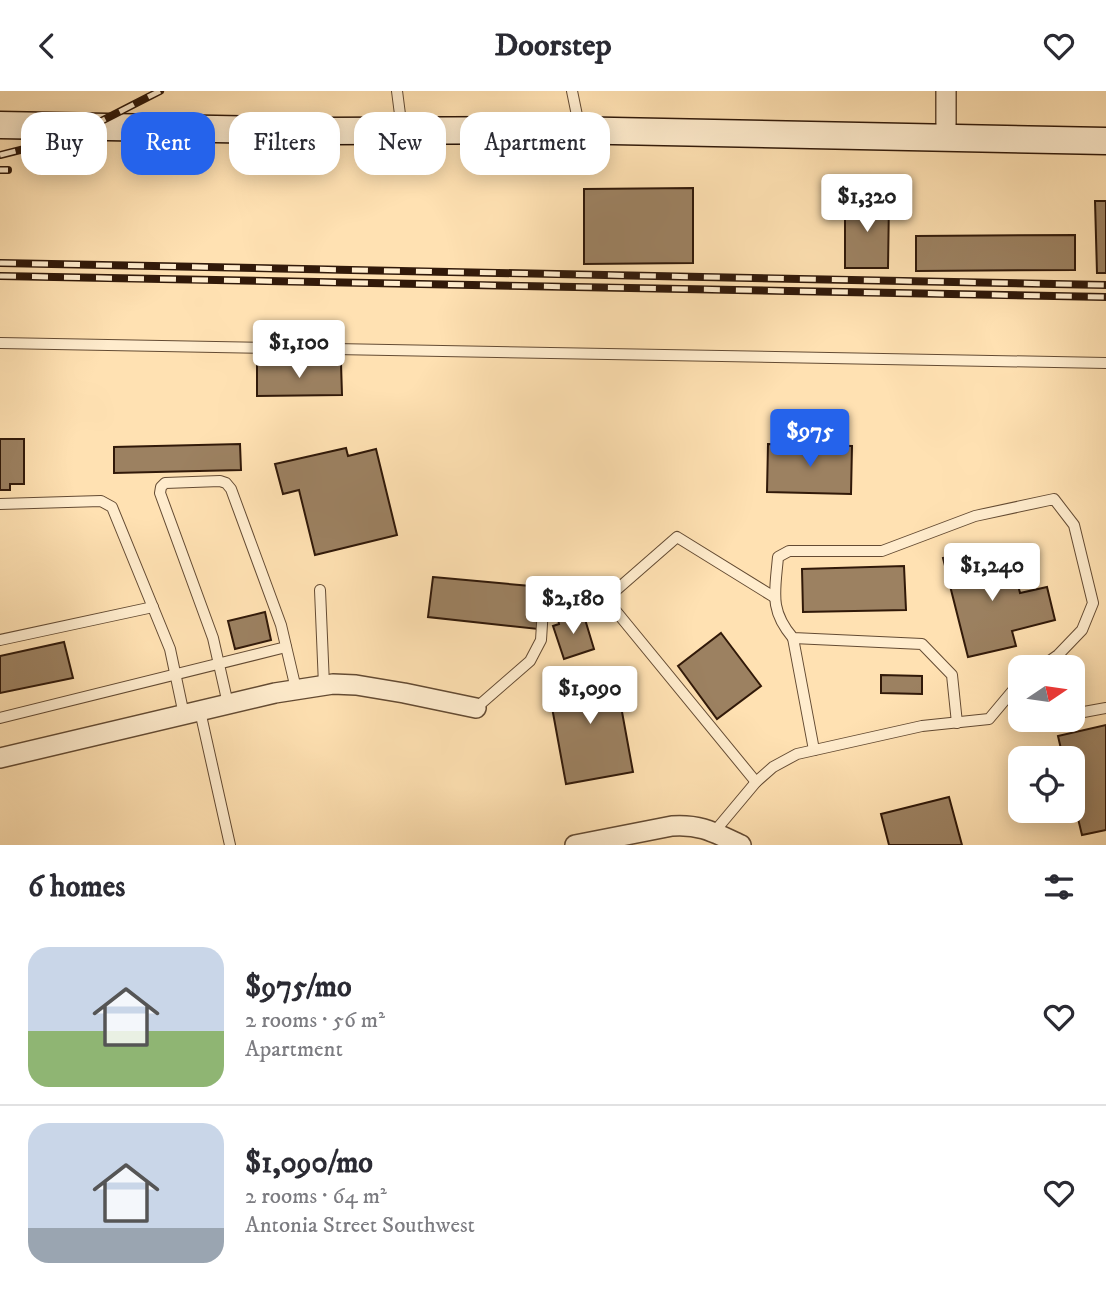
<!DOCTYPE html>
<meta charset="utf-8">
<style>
:root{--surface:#fff;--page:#f7f7f7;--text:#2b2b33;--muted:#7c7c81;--line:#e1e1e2;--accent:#2563eb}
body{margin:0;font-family:"IM FELL DW Pica",serif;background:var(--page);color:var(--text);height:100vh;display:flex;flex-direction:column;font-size:26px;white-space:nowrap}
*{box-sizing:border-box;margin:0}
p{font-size:23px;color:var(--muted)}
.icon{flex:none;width:38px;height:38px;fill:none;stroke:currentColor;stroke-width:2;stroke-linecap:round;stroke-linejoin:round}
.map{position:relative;height:754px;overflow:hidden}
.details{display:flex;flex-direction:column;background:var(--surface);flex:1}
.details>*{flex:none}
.banner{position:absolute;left:21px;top:21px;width:700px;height:63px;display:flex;gap:14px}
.needle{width:46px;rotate:77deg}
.fabs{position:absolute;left:1008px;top:564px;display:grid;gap:14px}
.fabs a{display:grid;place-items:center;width:77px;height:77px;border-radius:14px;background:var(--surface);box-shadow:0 4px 18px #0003;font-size:35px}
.price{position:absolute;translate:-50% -60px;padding:0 16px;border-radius:7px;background:#fff;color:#222;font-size:23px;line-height:46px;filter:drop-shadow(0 2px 4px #0008)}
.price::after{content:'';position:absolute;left:50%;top:42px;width:21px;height:16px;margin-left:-10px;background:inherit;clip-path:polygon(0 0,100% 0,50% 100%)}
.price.selected{background:var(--accent);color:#fff}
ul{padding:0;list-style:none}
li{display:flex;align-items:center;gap:21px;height:175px;padding:0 28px}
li+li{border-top:2px solid var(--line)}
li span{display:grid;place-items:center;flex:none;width:196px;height:140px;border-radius:21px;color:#555}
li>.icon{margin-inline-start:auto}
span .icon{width:84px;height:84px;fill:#fffc;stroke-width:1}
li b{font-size:30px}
h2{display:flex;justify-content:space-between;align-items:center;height:84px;padding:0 28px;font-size:30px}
.tag{padding:0 24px;border-radius:21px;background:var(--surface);box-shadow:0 4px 18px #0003;font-size:24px;line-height:63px}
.tag.selected{background:var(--accent);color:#fff}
header{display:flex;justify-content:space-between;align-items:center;height:91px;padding:0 28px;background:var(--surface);font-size:32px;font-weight:700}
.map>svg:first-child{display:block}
.building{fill:#9c8161;stroke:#311909;stroke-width:2}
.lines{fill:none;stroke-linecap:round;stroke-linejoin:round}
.lane-casing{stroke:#644b33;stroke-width:12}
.street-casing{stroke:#644b33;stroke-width:22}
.secondary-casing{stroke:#311909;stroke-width:29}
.lane{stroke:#ffeccd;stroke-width:10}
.street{stroke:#ffeccd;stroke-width:19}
.secondary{stroke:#ffeccd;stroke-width:26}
.rail-casing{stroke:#311909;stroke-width:8}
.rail{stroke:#ffeccd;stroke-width:5;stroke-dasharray:16;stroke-linecap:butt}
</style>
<header><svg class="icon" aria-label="back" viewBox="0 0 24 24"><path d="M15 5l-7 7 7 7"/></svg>Doorstep<svg class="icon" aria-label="heart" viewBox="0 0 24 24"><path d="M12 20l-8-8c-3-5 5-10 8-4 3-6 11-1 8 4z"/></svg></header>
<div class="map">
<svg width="1106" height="754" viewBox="0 0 1106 754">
<rect width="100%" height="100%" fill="#ffe1b2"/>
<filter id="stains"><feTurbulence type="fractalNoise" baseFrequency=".00286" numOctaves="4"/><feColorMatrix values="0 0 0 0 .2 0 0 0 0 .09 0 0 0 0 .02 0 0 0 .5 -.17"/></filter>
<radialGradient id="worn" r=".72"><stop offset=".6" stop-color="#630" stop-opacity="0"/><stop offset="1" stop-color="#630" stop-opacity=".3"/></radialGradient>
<g class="building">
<path d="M693,97V172L584,173V98Z"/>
<path d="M845,110H889L888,177H845Z"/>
<path d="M1095,110H1106V182H1097Z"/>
<path d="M1075,144V179L916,180V145Z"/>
<path d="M341,272L342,304L257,305V273Z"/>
<path d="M0,348H24V393H10V399H0Z"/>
<path d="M240,353L241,379L114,382V356Z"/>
<path d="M768,353L852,355L851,403L767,401Z"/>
<path d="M346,357L348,365L376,358L397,444L315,464L299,399L283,403L275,373Z"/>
<path d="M992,456L999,486L1015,482L1020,502L1047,496L1055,529L1012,540L1016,555L968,566L943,467Z"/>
<path d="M904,475L906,519L803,521L802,478Z"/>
<path d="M433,486L542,496L538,538L428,526Z"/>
<path d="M265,521L271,549L235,558L228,530Z"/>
<path d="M579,522L580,526L584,525L594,558L564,568L553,535L559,533L558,528Z"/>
<path d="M721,542L761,595L717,628L678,575Z"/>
<path d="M64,551L73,587L0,602V565Z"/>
<path d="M614,577L633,681L566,693L547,589Z"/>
<path d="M881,584L922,585V603L881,602Z"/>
<path d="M1106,634V739L1082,744L1073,707V667H1063L1058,645Z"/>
<path d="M949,706L962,754H889L881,723Z"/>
</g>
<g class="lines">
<defs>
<g id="lane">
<path d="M397,0L402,39"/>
<path d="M572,0L580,39"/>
<path d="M0,252L1106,272"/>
<path d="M0,413L101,410L112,416L170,558L184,624"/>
<path d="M320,499L324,594"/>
<path d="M793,547L814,659"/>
<path d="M0,549L153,516"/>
<path d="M228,613L213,547L160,402L161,396L165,392L220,390L226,392L231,398L281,534L296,598"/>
<path d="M476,617L530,570L541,549L543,517"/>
<path d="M200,620L230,754"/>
<path d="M1073,623L1106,617"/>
<path d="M0,627L286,556"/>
<path d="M957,632L952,584L922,553L793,547C769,519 775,501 778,466L789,460H882L975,425L1054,408L1074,434L1093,512L1082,539L1058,564L1041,576"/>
<path d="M756,691L606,508L677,446L774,506"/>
<path d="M715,740L756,691L773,676L797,663L922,635L989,628L1020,591"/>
</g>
<g id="street">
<path d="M946,0V47"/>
<path d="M0,667L275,602L333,593L356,594L404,602L476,617"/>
<path d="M575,754L672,735C702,733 715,742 741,754"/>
</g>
<path id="secondary" d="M0,34L327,40L564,39L1106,50"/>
</defs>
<use href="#lane" class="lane-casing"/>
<use href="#street" class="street-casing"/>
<use href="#secondary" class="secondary-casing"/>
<use href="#lane" class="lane"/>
<use href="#street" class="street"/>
<use href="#secondary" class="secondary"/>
<defs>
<g id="rail">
<path d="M0,64L68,47L160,0"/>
<path d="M0,79H8"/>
<path d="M0,172L1106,194"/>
<path d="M0,185L1106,206"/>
</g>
</defs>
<use href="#rail" class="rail-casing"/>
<use href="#rail" class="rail"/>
</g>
<rect width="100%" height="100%" filter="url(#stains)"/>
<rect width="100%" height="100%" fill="url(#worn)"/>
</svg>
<div class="fabs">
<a><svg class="needle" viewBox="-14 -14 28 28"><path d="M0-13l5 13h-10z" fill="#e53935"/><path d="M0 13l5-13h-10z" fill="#7c7c81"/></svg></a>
<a><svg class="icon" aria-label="locate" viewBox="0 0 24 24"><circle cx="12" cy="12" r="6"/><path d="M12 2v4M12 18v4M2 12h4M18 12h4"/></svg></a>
</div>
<b class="price" style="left:867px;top:143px">$1,320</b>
<b class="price" style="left:299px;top:289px">$1,100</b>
<b class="price selected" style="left:810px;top:378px">$975</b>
<b class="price" style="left:992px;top:512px">$1,240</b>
<b class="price" style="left:573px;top:545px">$2,180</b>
<b class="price" style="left:590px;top:635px">$1,090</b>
<div class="banner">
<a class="tag">Buy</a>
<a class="tag selected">Rent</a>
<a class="tag">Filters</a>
<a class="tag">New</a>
<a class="tag">Apartment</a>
</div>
</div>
<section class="details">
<h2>6 homes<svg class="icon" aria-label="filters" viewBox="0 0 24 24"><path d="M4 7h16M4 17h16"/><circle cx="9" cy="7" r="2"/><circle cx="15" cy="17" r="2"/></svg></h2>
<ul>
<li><span style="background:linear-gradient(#c9d6e8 60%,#8fb573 0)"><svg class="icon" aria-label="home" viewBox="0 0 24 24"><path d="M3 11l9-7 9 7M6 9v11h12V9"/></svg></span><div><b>$975/mo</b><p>2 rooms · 56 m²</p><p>Apartment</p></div><svg class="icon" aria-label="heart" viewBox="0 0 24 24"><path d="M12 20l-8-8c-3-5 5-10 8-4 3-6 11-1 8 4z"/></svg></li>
<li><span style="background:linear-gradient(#c9d6e8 75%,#9aa5b1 0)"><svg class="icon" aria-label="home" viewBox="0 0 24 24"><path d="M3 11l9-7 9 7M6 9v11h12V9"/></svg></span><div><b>$1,090/mo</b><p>2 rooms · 64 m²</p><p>Antonia Street Southwest</p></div><svg class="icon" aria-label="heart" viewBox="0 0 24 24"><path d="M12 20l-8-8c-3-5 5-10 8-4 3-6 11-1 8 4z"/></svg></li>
</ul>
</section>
